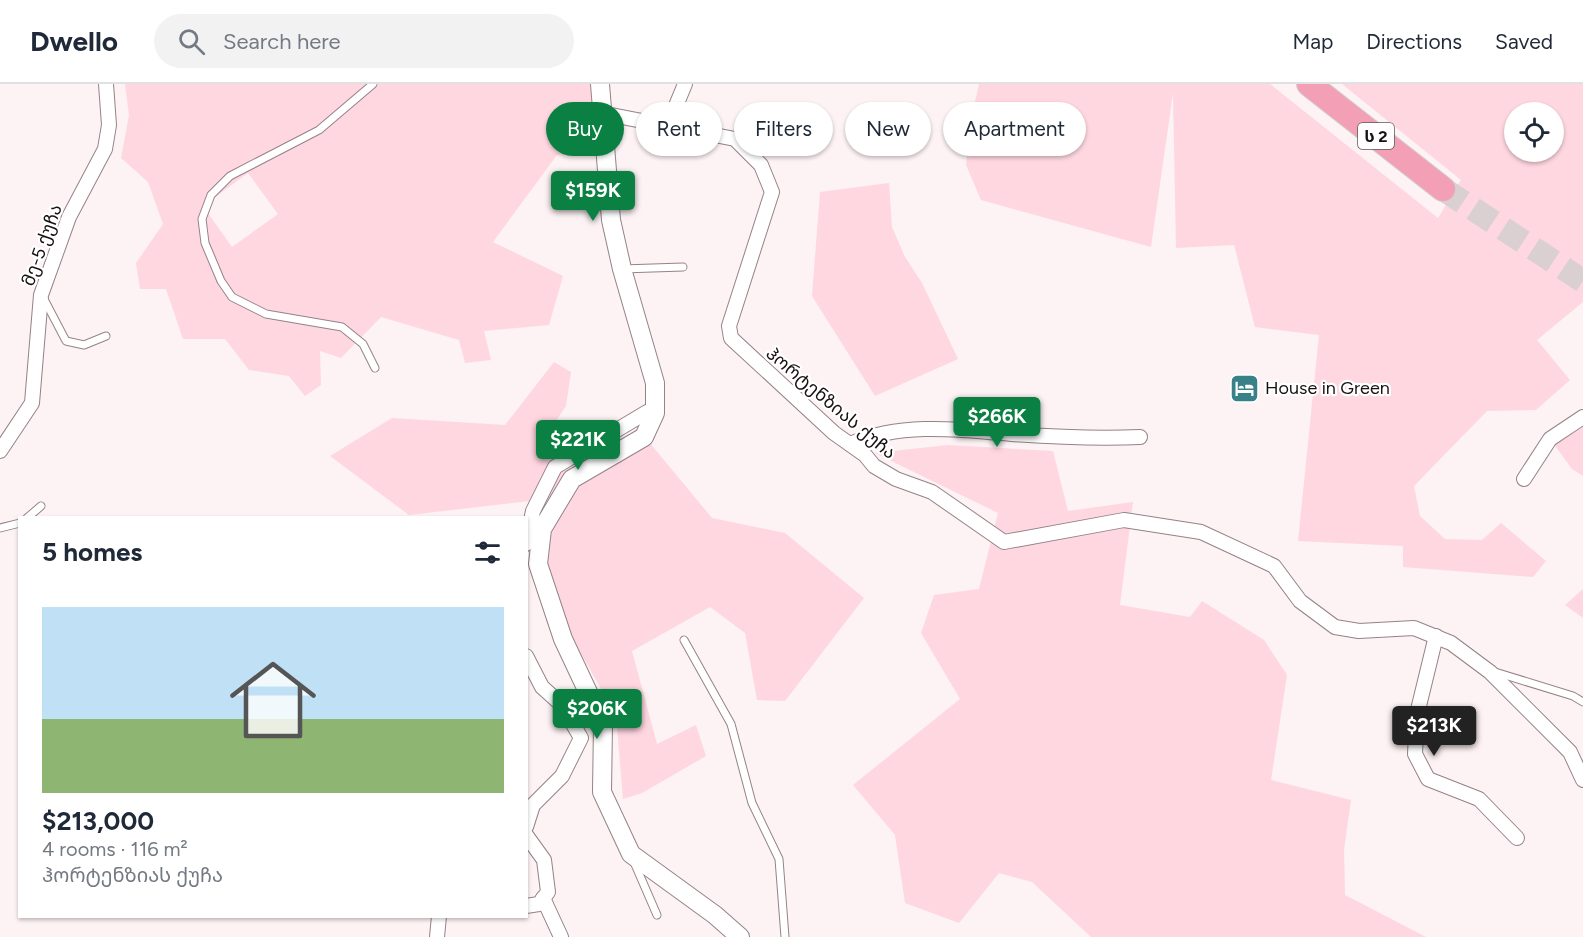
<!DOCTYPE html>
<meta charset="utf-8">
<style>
:root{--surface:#fff;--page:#f2f2f3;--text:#1f2937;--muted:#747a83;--line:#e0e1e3;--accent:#0b8043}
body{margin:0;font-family:Figtree,"Noto Sans Georgian",sans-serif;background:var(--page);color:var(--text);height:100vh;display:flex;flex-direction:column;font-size:22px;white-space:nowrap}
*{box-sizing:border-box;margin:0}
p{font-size:20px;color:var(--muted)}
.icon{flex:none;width:33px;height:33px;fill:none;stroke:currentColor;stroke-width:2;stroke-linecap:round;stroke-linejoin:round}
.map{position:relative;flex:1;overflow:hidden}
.sheet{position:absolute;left:18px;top:432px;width:510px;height:402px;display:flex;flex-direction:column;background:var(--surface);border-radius:0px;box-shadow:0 2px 4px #0004}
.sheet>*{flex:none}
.hud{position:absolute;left:546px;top:18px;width:570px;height:54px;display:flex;gap:12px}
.buttons{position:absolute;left:1504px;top:18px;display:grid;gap:12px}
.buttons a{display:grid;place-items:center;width:60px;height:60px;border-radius:50%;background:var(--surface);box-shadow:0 2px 4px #0004;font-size:30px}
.price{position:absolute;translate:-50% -51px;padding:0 14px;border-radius:6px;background:var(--accent);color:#fff;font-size:20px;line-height:39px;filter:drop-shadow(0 2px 3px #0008)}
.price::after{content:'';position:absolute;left:50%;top:36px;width:18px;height:14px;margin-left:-9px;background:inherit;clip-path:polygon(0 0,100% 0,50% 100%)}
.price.current{background:#222;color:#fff}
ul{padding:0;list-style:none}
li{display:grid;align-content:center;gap:12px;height:318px;padding:0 24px}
li span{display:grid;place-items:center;height:186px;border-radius:0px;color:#555}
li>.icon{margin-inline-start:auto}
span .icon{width:108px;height:108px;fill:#fffc;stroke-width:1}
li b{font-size:26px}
h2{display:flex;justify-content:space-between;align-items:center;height:72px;padding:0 24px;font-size:26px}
.tag{padding:0 21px;border-radius:27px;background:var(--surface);box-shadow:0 2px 4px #0004;font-size:21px;line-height:54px}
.tag.current{background:var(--accent);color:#fff}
header{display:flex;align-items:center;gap:36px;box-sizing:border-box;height:84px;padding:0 30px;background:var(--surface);border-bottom:2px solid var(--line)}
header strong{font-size:28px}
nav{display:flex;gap:33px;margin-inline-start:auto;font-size:21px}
.search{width:420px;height:54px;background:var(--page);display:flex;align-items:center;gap:15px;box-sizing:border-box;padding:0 21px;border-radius:33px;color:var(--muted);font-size:22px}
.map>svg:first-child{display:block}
.green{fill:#ffd7e1;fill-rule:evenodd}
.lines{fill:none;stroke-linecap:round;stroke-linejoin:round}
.highway-tunnel{stroke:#dad0d2;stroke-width:24;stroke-dasharray:24 12;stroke-linecap:butt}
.lane-casing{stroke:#948387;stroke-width:9}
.street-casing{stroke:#948387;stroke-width:16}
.secondary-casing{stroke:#948387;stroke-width:20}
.highway-casing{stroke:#d1cfd0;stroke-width:26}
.lane{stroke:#fff;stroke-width:7}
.street{stroke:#fff;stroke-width:14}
.secondary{stroke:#fff;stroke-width:18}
.highway{stroke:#f39fb6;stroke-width:24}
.labels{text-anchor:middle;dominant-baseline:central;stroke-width:4.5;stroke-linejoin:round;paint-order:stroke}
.shield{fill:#fff;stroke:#5d5859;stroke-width:1.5}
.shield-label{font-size:16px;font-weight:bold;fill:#171112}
.street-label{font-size:18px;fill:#171112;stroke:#fff}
.poi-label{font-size:18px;fill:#171112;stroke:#fff;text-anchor:start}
</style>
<header>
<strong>Dwello</strong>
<div class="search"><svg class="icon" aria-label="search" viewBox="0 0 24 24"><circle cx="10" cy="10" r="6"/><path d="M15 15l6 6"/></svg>Search here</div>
<nav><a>Map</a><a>Directions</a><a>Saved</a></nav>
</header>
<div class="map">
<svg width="1583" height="853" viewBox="0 0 1583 853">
<rect width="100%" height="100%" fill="#fdf2f4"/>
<g class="green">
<path d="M125,0H595L598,67L557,71L493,158L563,192L549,241L484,247L491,276L465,279L459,256L381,233L341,274L320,267L321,301L305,312L289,292L249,286L225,255H183L166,205H140L136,179L163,140L148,98L121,74L129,31ZM248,89L278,130L232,163L203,122Z"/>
<path d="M979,0H1270L1438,134L1461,96L1342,0H1583V218L1537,256L1570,296L1536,326L1487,327L1414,402L1420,432L1445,455L1482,456L1501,439L1546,477L1533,493L1403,483V462L1298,457L1319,251L1255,243L1234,161L1176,164L1173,9L1151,163L981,116L966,81L970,40ZM1515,28H1554V68H1515Z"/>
<path d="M889,99L892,143L905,173L922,199L958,275L875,312L812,212L820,108Z"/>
<path d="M554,278L571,288L566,322L546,352L571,385L548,415L409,431L330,372L392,334L505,341Z"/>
<path d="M1583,333V392L1572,385L1550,355Z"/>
<path d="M649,358L712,434L785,449L864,514L785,617L757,616L745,549L710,523L632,567L657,660L696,641L706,672L642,709L623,715L616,631L572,554L545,476L550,445L575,401Z"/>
<path d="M948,361L1053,367L1068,427L1133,418L1120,521L1190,533L1202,517L1264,556L1287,591L1271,696L1351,716L1344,766L1345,811L1426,853H1091L1032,798L999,789L959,839L905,819L895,751L853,701L960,615L921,549L934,511L979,505L998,429L875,369Z"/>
<path d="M1583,505V534L1565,521Z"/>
</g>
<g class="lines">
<path class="highway-tunnel" d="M1443,105L1583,197"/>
<defs>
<g id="lane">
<path d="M373,0L319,46L230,92L211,111L202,135L205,159L221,197L232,213L266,230L342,243L363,260L375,284"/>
<path d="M622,185L683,183"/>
<path d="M44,215L66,257L84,261L106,252"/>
<path d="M27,434L41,422"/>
<path d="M0,444L20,439"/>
<path d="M684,556L731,640L752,719L779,775L785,853"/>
<path d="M1495,588L1573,612L1583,618"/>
<path d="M634,778L657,831"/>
</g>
<g id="street">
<path d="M601,29L735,55L761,81L772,108L729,242L731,254L834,349L865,371L874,382L896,395L932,408L1004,458L1124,436L1201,448L1274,482L1300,517L1335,543L1359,547L1414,544L1451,559L1490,588L1570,668L1583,696"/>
<path d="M668,41L685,0"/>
<path d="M850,360C901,338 957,345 1012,350C1055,353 1097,355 1140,353"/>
<path d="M0,367L32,319L41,211L69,133L105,65L109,41L106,0"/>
<path d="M1524,395L1550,355L1583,333"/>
<path d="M526,460L533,427L555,383L647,328L655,329"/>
<path d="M1436,552L1417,630L1415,670L1428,695L1479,715L1517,754"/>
<path d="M526,572L542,603L562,621L581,654L562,692L533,721L526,743"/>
<path d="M526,751L544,776L548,808L539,820L526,822"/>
<path d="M543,814L561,853"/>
<path d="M437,853L439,832"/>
</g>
<path id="secondary" d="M600,0L611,136L622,185L655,299V329L644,353L572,395L542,445L538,480L563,555L603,640L602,708L631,770L715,831L740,853"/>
<path id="highway" d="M1309,0L1443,105"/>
</defs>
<use href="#lane" class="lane-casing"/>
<use href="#street" class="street-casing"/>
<use href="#secondary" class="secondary-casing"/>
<use href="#highway" class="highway-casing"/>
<use href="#lane" class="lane"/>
<use href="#street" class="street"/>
<use href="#secondary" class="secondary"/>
<use href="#highway" class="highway"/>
</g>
<defs>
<symbol id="hotel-square" viewBox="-11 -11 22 22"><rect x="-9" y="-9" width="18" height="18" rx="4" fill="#398188" stroke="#fff"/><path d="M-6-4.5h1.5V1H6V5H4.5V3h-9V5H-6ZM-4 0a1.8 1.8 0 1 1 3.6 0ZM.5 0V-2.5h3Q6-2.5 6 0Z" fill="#fff"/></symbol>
</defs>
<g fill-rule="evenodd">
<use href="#hotel-square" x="1228" y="288" width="33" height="33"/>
</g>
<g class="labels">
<rect class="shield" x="1358" y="39" width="36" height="26" rx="4.5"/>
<g class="shield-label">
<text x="1376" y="52">ს 2</text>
</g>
<g class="street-label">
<text transform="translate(42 161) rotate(-70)">მე-5 ქუჩა</text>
<text transform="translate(831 319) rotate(40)">ჰორტენზიას ქუჩა</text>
</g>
<g class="poi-label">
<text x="1265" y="304">House in Green</text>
</g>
</g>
</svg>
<div class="buttons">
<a><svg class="icon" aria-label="locate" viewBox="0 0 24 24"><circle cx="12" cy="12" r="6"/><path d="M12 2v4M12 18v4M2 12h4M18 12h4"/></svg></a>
</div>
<b class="price" style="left:593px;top:138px">$159K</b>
<b class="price" style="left:997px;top:364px">$266K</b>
<b class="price" style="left:578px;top:387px">$221K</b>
<b class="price" style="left:597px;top:656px">$206K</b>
<b class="price current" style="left:1434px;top:673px">$213K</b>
<div class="hud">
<a class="tag current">Buy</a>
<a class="tag">Rent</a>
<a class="tag">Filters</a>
<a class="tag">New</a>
<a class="tag">Apartment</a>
</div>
<section class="sheet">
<h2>5 homes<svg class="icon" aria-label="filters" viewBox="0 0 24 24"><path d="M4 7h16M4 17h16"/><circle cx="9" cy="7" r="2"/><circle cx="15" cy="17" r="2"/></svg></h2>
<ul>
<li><span style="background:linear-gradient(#bfe0f5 60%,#8fb573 0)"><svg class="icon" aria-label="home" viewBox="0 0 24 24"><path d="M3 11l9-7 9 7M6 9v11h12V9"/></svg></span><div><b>$213,000</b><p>4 rooms · 116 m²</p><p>ჰორტენზიას ქუჩა</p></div></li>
</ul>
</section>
</div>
